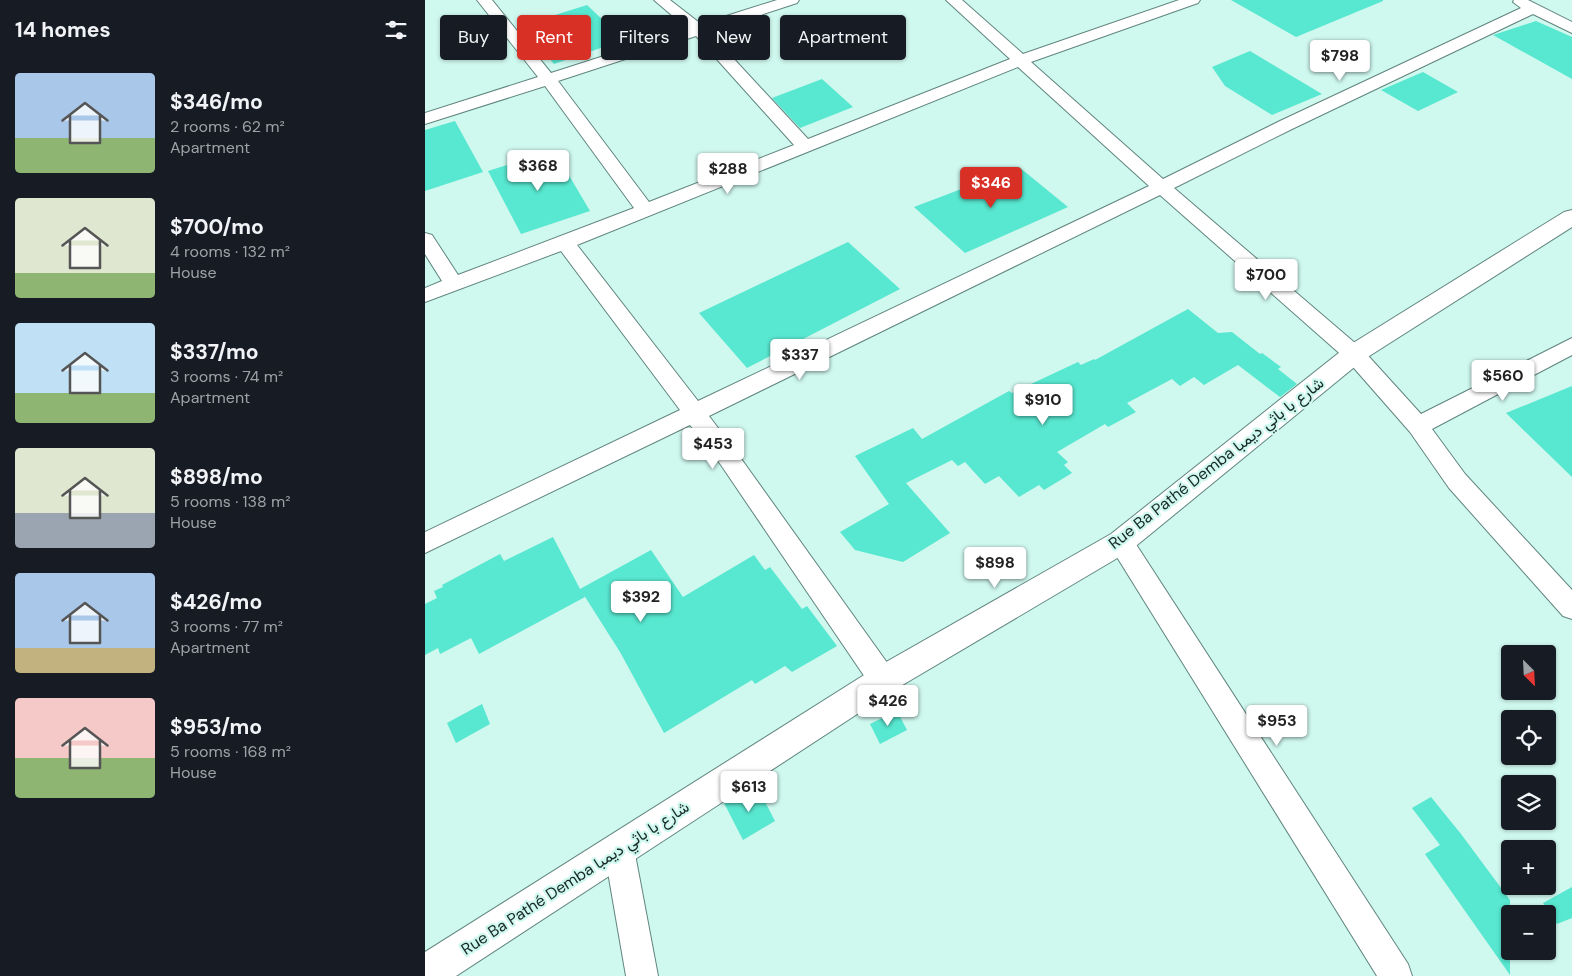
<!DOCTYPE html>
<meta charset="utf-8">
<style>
:root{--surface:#171b24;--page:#20242c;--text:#f1f3f6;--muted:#9ea1a6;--accent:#d93025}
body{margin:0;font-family:"DM Sans",Vazirmatn,sans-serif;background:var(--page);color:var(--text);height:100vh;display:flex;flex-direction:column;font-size:19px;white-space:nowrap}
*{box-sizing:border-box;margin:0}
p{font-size:16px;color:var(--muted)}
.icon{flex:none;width:28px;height:28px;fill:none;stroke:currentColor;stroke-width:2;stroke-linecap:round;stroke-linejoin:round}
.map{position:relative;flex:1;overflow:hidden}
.sheet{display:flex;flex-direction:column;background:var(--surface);width:425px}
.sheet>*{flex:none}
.banner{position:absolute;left:15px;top:15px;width:475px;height:45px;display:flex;gap:10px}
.needle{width:32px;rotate:156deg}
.controls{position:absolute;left:1076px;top:645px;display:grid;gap:10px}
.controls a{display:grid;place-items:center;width:55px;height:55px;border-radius:5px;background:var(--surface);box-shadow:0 1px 4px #0004;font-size:25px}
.price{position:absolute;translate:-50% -42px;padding:0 11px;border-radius:5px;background:#fff;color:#222;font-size:16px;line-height:32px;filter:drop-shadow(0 1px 2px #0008)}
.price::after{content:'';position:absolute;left:50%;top:30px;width:15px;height:11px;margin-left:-8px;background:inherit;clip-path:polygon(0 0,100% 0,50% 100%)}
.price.selected{background:var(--accent);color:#fff}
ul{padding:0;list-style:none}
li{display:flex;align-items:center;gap:15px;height:125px;padding:0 15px}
li span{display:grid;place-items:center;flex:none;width:140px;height:100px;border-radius:5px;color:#555}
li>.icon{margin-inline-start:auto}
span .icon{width:60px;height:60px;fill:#fffc;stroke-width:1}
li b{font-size:21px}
h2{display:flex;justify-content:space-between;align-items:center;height:60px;padding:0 15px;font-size:21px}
.tag{padding:0 18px;border-radius:5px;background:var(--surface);box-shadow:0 1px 4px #0004;font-size:18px;line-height:45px}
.tag.selected{background:var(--accent);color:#fff}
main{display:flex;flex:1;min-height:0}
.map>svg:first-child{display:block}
.building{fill:#58e7d0}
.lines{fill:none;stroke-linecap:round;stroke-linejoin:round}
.minor-casing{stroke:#60857e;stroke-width:2}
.tertiary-casing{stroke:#60857e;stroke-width:2}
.minor{fill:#fff;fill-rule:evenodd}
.tertiary{fill:#fff;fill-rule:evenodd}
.labels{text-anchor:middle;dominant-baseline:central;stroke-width:4.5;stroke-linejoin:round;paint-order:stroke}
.street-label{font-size:16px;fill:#182825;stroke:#cff8ef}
</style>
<main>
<section class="sheet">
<h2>14 homes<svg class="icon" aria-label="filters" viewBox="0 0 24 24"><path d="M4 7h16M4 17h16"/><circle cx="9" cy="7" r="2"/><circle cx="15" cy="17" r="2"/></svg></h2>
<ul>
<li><span style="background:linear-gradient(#a9c7e8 65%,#8fb573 0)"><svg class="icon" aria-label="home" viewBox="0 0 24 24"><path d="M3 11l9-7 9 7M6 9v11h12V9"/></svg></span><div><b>$346/mo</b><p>2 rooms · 62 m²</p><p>Apartment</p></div></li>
<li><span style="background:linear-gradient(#dfe7d0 75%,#8fb573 0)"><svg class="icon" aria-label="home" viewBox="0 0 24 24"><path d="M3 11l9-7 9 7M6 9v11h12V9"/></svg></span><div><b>$700/mo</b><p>4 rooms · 132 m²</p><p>House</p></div></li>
<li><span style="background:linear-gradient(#bfe0f5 70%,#8fb573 0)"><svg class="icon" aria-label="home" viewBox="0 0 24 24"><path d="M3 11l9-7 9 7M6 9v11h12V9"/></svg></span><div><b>$337/mo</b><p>3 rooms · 74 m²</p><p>Apartment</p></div></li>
<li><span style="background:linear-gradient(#dfe7d0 65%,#9aa5b1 0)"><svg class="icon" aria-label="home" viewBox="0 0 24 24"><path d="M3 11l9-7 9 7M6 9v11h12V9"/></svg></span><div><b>$898/mo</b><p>5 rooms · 138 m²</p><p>House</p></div></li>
<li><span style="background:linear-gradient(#a9c7e8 75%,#c2b280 0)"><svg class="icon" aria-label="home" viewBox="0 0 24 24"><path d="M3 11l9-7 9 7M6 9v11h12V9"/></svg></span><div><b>$426/mo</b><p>3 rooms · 77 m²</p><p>Apartment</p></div></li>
<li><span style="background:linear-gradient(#f6c9c9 60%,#8fb573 0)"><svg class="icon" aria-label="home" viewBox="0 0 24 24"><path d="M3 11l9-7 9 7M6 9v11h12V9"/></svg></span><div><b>$953/mo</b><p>5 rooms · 168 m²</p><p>House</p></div></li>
</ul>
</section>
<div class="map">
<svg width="1147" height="976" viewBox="0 0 1147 976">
<rect width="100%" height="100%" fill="#cff8ef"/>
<g class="building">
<path d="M806,0H958V1L871,37Z"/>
<path d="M162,5L199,40L129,64L95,26Z"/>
<path d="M1111,21L1147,37V79L1068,35Z"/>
<path d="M825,51L897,94L847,115L800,86L787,67Z"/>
<path d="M998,72L1033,92L993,111L956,90Z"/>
<path d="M397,79L428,107L375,128L347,98Z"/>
<path d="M30,121L58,172L0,191V130Z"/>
<path d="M129,150L165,211L96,234L63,171Z"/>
<path d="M594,167L643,207L540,253L489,207Z"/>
<path d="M423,242L475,289L322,368L274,313Z"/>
<path d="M763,309L793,333L807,332L835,354L837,353L856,367L853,369L872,384L855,397L813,365L779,385L769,377L755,386L747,379L702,403L711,412L683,427L680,424L632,452L643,462L639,465L647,473L619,490L614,485L594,497L574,476L560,484L540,462L533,466L527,460L481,483L525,533L478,562L430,550L415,532L464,504L430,456L488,428L497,439L584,391L587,393L653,362L656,365L669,359L670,360Z"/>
<path d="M1147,386V477L1081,413Z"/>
<path d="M128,537L155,589L226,550L258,597L329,555L340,570L345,567L377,609L382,606L412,646L367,672L360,666L330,684L327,680L239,733L195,652L157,592L160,597L54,654L46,638L15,654L13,648L0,655V604L12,598L9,591L18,587L17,585L75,554L79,561Z"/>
<path d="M57,704L65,724L31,743L22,723Z"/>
<path d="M472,711L482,730L455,744L445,724Z"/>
<path d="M325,787L330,798L336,794L350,821L318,840L299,803Z"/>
<path d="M1006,797L1036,834L1085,900V975L1000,854L1015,845L987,808Z"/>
<path d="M1147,887V918L1132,924L1118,903Z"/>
</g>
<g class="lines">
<defs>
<g id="minor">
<path d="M52,0H67L126,73L263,29L229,0H245L276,24L352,0H374L372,3L284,32L383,139L585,59L521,0H537L598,54L754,0H775L773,3L606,62L738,179L855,121L1096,8L1088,2L1089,0H1103L1147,22V33L1108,14L867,129L749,188L937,349L996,414L1147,338V355L1007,429L1040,474L1147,590V619L1138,616L1024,488L985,432L921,359L735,195L284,416L312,453L468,671L472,680L468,689L458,693L448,689L296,465L265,425L0,553V532L255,410L136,251L0,302V288L17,281L0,254V233L7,235L33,275L209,208L120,86L0,124V113L113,77ZM271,36L369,145L224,202L133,81ZM593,67L724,186L273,401L152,245Z"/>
<path d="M696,532L705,535L983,964L987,976H952L687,549L684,542L687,535Z"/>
<path d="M194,834L205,838L209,849L233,976H201L179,849L183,838Z"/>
</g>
<path id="tertiary" d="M1147,210V227L938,360L706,550L469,690L31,976H0V952L447,670L686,534L920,348L1139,212Z"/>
</defs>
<use href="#minor" class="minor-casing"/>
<use href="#tertiary" class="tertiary-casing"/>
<use href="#minor" class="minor"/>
<use href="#tertiary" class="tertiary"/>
</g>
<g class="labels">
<g class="street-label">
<text transform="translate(791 463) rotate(-38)">Rue Ba Pathé Demba شارع با باثي ديمبا</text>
<text transform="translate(150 878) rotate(-33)">Rue Ba Pathé Demba شارع با باثي ديمبا</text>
</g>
</g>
</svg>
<div class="controls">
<a><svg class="needle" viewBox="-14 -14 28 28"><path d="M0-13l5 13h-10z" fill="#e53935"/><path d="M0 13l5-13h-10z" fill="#9ea1a6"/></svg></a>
<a><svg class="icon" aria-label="locate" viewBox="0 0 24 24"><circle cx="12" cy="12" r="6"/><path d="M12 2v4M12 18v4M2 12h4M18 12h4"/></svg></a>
<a><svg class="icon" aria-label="layers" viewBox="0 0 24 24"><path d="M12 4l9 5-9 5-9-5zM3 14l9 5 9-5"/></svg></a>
<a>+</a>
<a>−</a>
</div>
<b class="price" style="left:915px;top:82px">$798</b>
<b class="price" style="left:113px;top:192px">$368</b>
<b class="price" style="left:303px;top:195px">$288</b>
<b class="price selected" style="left:566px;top:209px">$346</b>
<b class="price" style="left:841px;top:301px">$700</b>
<b class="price" style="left:375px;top:381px">$337</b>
<b class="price" style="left:1078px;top:402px">$560</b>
<b class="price" style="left:618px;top:426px">$910</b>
<b class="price" style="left:288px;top:470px">$453</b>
<b class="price" style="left:570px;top:589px">$898</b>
<b class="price" style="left:216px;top:623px">$392</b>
<b class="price" style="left:463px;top:727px">$426</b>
<b class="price" style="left:852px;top:747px">$953</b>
<b class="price" style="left:324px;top:813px">$613</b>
<div class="banner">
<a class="tag">Buy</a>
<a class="tag selected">Rent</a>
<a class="tag">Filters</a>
<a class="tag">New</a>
<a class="tag">Apartment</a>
</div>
</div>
</main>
